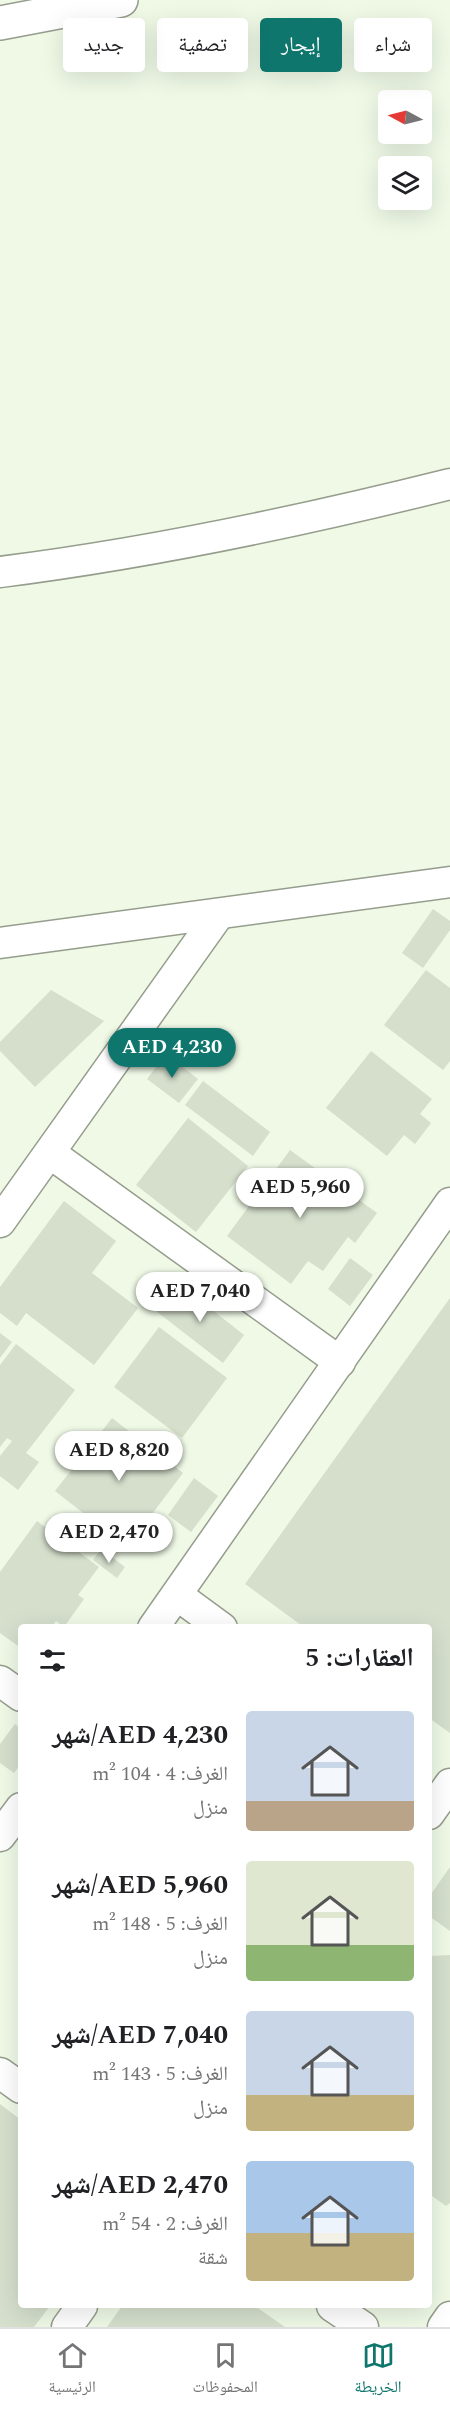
<!DOCTYPE html>
<html lang="ar">
<meta charset="utf-8">
<style>
:root{--surface:#fff;--page:#f2f2f2;--text:#202124;--muted:#757577;--line:#e0e0e0;--accent:#0f766e}
body{margin:0;font-family:Spectral,"Noto Naskh Arabic",serif;background:var(--page);color:var(--text);direction:rtl;height:100vh;display:flex;flex-direction:column;font-size:22px;white-space:nowrap}
*{box-sizing:border-box;margin:0}
p{font-size:20px;color:var(--muted)}
.icon{flex:none;width:33px;height:33px;fill:none;stroke:currentColor;stroke-width:2;stroke-linecap:round;stroke-linejoin:round}
.map{position:relative;flex:1;overflow:hidden;direction:ltr}
.panel{position:absolute;left:18px;top:1624px;width:414px;height:684px;display:flex;flex-direction:column;background:var(--surface);border-radius:6px;box-shadow:0 6px 24px #0002;direction:rtl}
.panel>*{flex:none}
.top-card{position:absolute;left:18px;top:18px;width:414px;height:54px;direction:rtl;display:flex;gap:12px}
.needle{width:39px;rotate:277deg}
.controls{position:absolute;left:378px;top:90px;display:grid;gap:12px}
.controls a{display:grid;place-items:center;width:54px;height:54px;border-radius:6px;background:var(--surface);box-shadow:0 6px 24px #0002;font-size:30px}
.price{position:absolute;translate:-50% -51px;padding:0 14px;border-radius:21px;background:#fff;color:#222;font-size:20px;line-height:39px;filter:drop-shadow(0 2px 3px #0008)}
.price::after{content:'';position:absolute;left:50%;top:36px;width:18px;height:14px;margin-left:-9px;background:inherit;clip-path:polygon(0 0,100% 0,50% 100%)}
.price.current{background:var(--accent);color:#fff}
ul{padding:0;list-style:none}
li{display:flex;align-items:center;gap:18px;height:150px;padding:0 18px}
li span{display:grid;place-items:center;flex:none;width:168px;height:120px;border-radius:6px;color:#555}
li>.icon{margin-inline-start:auto}
span .icon{width:72px;height:72px;fill:#fffc;stroke-width:1}
li b{font-size:26px}
h2{display:flex;justify-content:space-between;align-items:center;height:72px;padding:0 18px;font-size:26px}
.tag{padding:0 21px;border-radius:6px;background:var(--surface);box-shadow:0 6px 24px #0002;font-size:21px;line-height:54px}
.tag.current{background:var(--accent);color:#fff}
.tab-bar{display:flex;justify-content:space-around;align-items:center;height:84px;border-top:2px solid var(--line);background:var(--surface);font-size:16px;color:var(--muted)}
.tab-bar a{display:grid;justify-items:center;gap:3px}
.tab-bar .current{color:var(--accent)}
.map>svg:first-child{display:block}
.building{fill:#d5dfcc}
.lines{fill:none;stroke-linecap:round;stroke-linejoin:round}
.street-casing{stroke:#959d8c;stroke-width:33}
.secondary-casing{stroke:#959d8c;stroke-width:36}
.street{stroke:#fff;stroke-width:30}
.secondary{stroke:#fff;stroke-width:33}
</style>
<div class="map">
<svg width="450" height="2327" viewBox="0 0 450 2327">
<rect width="100%" height="100%" fill="#eff9e6"/>
<g class="building">
<path d="M433,909L450,921V930L423,968L402,953Z"/>
<path d="M426,970L450,988V1061L443,1070L384,1025Z"/>
<path d="M51,990L104,1021L35,1087L0,1051V1042Z"/>
<path d="M371,1051L432,1099L420,1114L431,1123L415,1144L404,1135L387,1156L326,1108Z"/>
<path d="M166,1054L198,1079L179,1103L147,1079Z"/>
<path d="M203,1081L270,1132L253,1156L185,1105Z"/>
<path d="M188,1118L248,1166L196,1232L136,1185Z"/>
<path d="M290,1150L377,1213L355,1243L348,1237L323,1271L308,1261L291,1284L227,1236Z"/>
<path d="M64,1201L116,1241L92,1273L138,1308L94,1365L26,1313L17,1326L0,1313V1287Z"/>
<path d="M350,1258L373,1275L350,1306L328,1289Z"/>
<path d="M178,1283L244,1335L223,1363L156,1311Z"/>
<path d="M450,1298V1733L429,1718V1628H305L245,1584Z"/>
<path d="M159,1327L227,1378L182,1438L114,1387Z"/>
<path d="M0,1333L12,1342L0,1358Z"/>
<path d="M16,1344L75,1390L26,1453L39,1462L18,1490L0,1476V1456L12,1441L7,1438L0,1447V1365Z"/>
<path d="M112,1418L183,1473L127,1547L55,1491Z"/>
<path d="M194,1478L218,1496L191,1532L168,1515Z"/>
<path d="M37,1521L99,1567L78,1595L84,1599L64,1627L56,1621L51,1628H21V1648L0,1633V1572Z"/>
<path d="M101,1549L125,1567L117,1578L93,1560Z"/>
<path d="M15,1724L21,1729V1764L14,1773L0,1763V1744Z"/>
<path d="M450,1867V1931L429,1916V1897Z"/>
<path d="M450,1955V2203L446,2206L432,2196H429V1956Z"/>
<path d="M0,2104L21,2120V2306H50L34,2327H0Z"/>
<path d="M122,2306H255L285,2327H107Z"/>
</g>
<g class="lines">
<defs>
<g id="street">
<path d="M0,572C151,553 302,521 450,484"/>
<path d="M0,943L450,882"/>
<path d="M50,1153L340,1362"/>
<path d="M0,1222L219,914"/>
<path d="M177,1595L222,1628"/>
<path d="M153,1628L450,1203"/>
<path d="M0,1681L21,1696"/>
<path d="M429,1814L450,1784"/>
<path d="M0,1836L21,1808"/>
<path d="M0,2073L21,2088"/>
<path d="M332,2306L363,2327"/>
<path d="M67,2327L82,2306"/>
<path d="M443,2327L450,2317"/>
</g>
<path id="secondary" d="M0,23L121,0"/>
</defs>
<use href="#street" class="street-casing"/>
<use href="#secondary" class="secondary-casing"/>
<use href="#street" class="street"/>
<use href="#secondary" class="secondary"/>
</g>
</svg>
<div class="controls">
<a><svg class="needle" viewBox="-14 -14 28 28"><path d="M0-13l5 13h-10z" fill="#e53935"/><path d="M0 13l5-13h-10z" fill="#757577"/></svg></a>
<a><svg class="icon" aria-label="layers" viewBox="0 0 24 24"><path d="M12 4l9 5-9 5-9-5zM3 14l9 5 9-5"/></svg></a>
</div>
<b class="price current" style="left:172px;top:1079px">AED 4,230</b>
<b class="price" style="left:300px;top:1219px">AED 5,960</b>
<b class="price" style="left:200px;top:1323px">AED 7,040</b>
<b class="price" style="left:119px;top:1482px">AED 8,820</b>
<b class="price" style="left:109px;top:1564px">AED 2,470</b>
<div class="top-card">
<a class="tag">شراء</a>
<a class="tag current">إيجار</a>
<a class="tag">تصفية</a>
<a class="tag">جديد</a>
</div>
<section class="panel">
<h2>العقارات: 5<svg class="icon" aria-label="filters" viewBox="0 0 24 24"><path d="M4 7h16M4 17h16"/><circle cx="9" cy="7" r="2"/><circle cx="15" cy="17" r="2"/></svg></h2>
<ul>
<li><span style="background:linear-gradient(#c9d6e8 75%,#b9a48a 0)"><svg class="icon" aria-label="home" viewBox="0 0 24 24"><path d="M3 11l9-7 9 7M6 9v11h12V9"/></svg></span><div><b>AED 4,230/شهر</b><p>الغرف: 4 · 104 m²</p><p>منزل</p></div></li>
<li><span style="background:linear-gradient(#dfe7d0 70%,#8fb573 0)"><svg class="icon" aria-label="home" viewBox="0 0 24 24"><path d="M3 11l9-7 9 7M6 9v11h12V9"/></svg></span><div><b>AED 5,960/شهر</b><p>الغرف: 5 · 148 m²</p><p>منزل</p></div></li>
<li><span style="background:linear-gradient(#c9d6e8 70%,#c2b280 0)"><svg class="icon" aria-label="home" viewBox="0 0 24 24"><path d="M3 11l9-7 9 7M6 9v11h12V9"/></svg></span><div><b>AED 7,040/شهر</b><p>الغرف: 5 · 143 m²</p><p>منزل</p></div></li>
<li><span style="background:linear-gradient(#a9c7e8 60%,#c2b280 0)"><svg class="icon" aria-label="home" viewBox="0 0 24 24"><path d="M3 11l9-7 9 7M6 9v11h12V9"/></svg></span><div><b>AED 2,470/شهر</b><p>الغرف: 2 · 54 m²</p><p>شقة</p></div></li>
</ul>
</section>
</div>
<nav class="tab-bar">
<a class="current"><svg class="icon" aria-label="map" viewBox="0 0 24 24"><path d="M3 6l6-2 6 2 6-2v14l-6 2-6-2-6 2zM9 4v14M15 6v14"/></svg>الخريطة</a>
<a><svg class="icon" aria-label="saved" viewBox="0 0 24 24"><path d="M7 4h10v16l-5-4-5 4z"/></svg>المحفوظات</a>
<a><svg class="icon" aria-label="home" viewBox="0 0 24 24"><path d="M3 11l9-7 9 7M6 9v11h12V9"/></svg>الرئيسية</a>
</nav>
